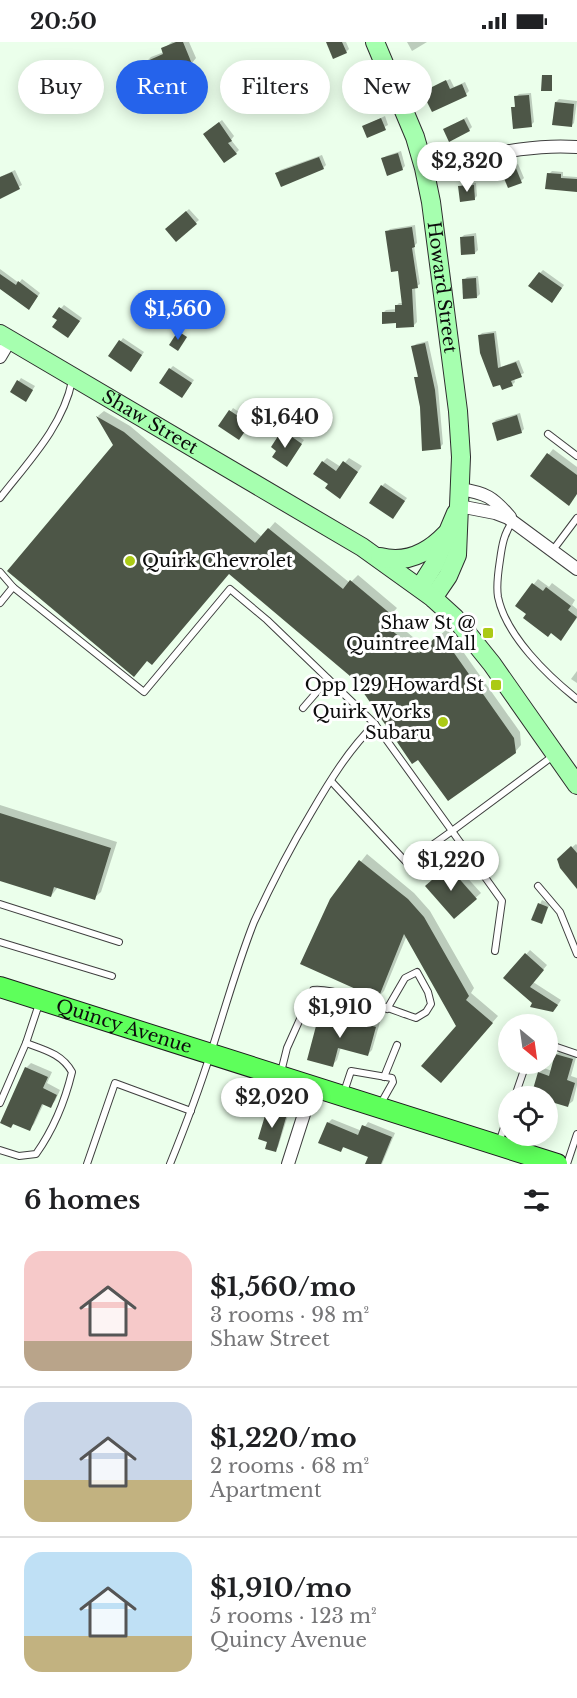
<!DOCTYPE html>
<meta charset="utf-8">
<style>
:root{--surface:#fff;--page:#f2f2f2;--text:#202124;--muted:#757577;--line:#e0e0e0;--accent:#2563eb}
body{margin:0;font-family:"Libre Baskerville",serif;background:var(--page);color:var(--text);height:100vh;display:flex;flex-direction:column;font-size:22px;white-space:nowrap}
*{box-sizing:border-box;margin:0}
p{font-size:20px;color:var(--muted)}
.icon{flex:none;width:33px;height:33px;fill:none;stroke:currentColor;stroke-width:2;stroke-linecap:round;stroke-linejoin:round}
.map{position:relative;height:1122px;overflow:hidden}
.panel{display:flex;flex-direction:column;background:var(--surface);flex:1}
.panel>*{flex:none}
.hud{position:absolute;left:18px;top:18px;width:542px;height:54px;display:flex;gap:12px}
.needle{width:39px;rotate:151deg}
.buttons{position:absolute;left:498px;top:972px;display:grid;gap:12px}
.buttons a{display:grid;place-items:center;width:60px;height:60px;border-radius:50%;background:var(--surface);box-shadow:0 3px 15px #0003;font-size:30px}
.price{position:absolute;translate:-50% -51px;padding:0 14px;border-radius:21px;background:#fff;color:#222;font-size:20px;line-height:39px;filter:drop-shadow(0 2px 3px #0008)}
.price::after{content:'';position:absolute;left:50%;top:36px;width:18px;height:14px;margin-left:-9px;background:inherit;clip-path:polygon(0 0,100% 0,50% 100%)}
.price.on{background:var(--accent);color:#fff}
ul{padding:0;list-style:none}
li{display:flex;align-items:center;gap:18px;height:150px;padding:0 24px}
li+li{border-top:2px solid var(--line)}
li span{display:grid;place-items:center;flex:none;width:168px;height:120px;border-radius:18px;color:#555}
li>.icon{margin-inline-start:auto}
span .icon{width:72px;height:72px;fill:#fffc;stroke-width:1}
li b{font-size:26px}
h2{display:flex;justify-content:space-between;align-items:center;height:72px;padding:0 24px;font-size:26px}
.tag{padding:0 21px;border-radius:27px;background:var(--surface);box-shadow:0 3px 15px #0003;font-size:21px;line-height:54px}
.tag.on{background:var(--accent);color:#fff}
.status{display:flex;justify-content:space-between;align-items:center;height:42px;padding:0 30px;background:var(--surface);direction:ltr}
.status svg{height:16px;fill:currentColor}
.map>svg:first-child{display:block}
.shadow{fill:#0003}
.building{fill:#4d5647}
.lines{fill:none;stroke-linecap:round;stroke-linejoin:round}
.lane-casing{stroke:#3f3f3f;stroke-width:8}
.street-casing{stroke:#3f3f3f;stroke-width:14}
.secondary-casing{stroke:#2e2e2e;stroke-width:20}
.primary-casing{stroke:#1d1d1d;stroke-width:22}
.lane{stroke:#fff;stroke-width:6}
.street{stroke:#fff;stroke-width:12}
.secondary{stroke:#a6ffaf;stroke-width:18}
.primary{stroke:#5eff5b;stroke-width:20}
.poi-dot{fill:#abca15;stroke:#fff;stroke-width:2}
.labels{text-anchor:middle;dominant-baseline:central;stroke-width:6;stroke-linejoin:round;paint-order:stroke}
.street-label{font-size:18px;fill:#0c0c0c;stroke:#fff}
.poi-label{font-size:18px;fill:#0c0c0c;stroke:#fff;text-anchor:end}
</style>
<div class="status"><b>20:50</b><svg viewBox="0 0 49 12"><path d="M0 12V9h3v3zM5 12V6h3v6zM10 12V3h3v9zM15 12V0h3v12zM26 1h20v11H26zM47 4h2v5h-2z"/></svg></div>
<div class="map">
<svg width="577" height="1122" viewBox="0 0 577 1122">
<rect width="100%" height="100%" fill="#ebffeb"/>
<g class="shadow">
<path d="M172,0H189L196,16L192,21L170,23L146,20L151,15L164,10L163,7Z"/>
<path d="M328,0H346L349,7L346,10Z"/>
<path d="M407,0H427L412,9Z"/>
<path d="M40,22L53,54L36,63L29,45L31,43L25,30Z"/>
<path d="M450,37L454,45L465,40L469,49L466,52L424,50Z"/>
<path d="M531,51L534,80L531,83L513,66L516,63V55L519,52Z"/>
<path d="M559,57L577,59L574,81L571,84L556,60Z"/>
<path d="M385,74L388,83L368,94L364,84Z"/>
<path d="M467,75L472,85L469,88L445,87Z"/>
<path d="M222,78L234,94L231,98L239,108L236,111L208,89Z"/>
<path d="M401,109L405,124L402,127L383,117L386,114Z"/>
<path d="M322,113L326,123L323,126L277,131L280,128Z"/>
<path d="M518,122L524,136L521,139L503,130Z"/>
<path d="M15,128L22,143L0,155V135Z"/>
<path d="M552,129L563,130V134L577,135V149L549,132Z"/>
<path d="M476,141L477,154L474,157L460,145L463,142Z"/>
<path d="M189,167L199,178L176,198L167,187Z"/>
<path d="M415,183L417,201L414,204L420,242L415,245L417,280L414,283L397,280L383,271L386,268L397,267L396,264L399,261H404L399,227L387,190L390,187Z"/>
<path d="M476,191L478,208L475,211L461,196L464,193Z"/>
<path d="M0,227L19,241L22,237L40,251L32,263L0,245Z"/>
<path d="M543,228L564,243L555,256L540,231Z"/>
<path d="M478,234L480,252L477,255L464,238L467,235Z"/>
<path d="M64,263L82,276L71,291L54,274Z"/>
<path d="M496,289L501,325L519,318L524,331L514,336L515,340L512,343L503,346L479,294L482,291Z"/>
<path d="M123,296L144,310L134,325L110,314Z"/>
<path d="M428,299L438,345L443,402L440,405L421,364L416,336L419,333L413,305L416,302Z"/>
<path d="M173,324L194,338L185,351L170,327Z"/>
<path d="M21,336L35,344L28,355L12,349Z"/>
<path d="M233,366L251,378L241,393L231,369Z"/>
<path d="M104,369L130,384L262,495L275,480L350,541L358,533L397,566L389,575L426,606L447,587L520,690L521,703L515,710L365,645L115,403L98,374Z"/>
<path d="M520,371L524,387L521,390L493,381L496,378Z"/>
<path d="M284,389L289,392L292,390L304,398L289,420L278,408L282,392Z"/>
<path d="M553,407L577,425V452L532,434Z"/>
<path d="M327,416L341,425L349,416L362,424L344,450L330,441L323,420Z"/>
<path d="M385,441L407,456L395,472L382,444Z"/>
<path d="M538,537L549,545L552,541L575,558L572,563L577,567V576L565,592L528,572L517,563Z"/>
<path d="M577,629V641L571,637Z"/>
<path d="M0,763L117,800L101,850L94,856L58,845L51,854L0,838Z"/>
<path d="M576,802L577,803V845L563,813Z"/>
<path d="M367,812L414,851L430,869L474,946L471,951L498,974L447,1033L457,985L407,893L384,949L378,955L331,857Z"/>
<path d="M454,821L481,851L454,875L432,840Z"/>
<path d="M542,858L550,862L541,880L533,877Z"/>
<path d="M530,908L547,923L533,940L561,958L557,964L534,961L505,936Z"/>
<path d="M332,967L380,980L372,1008L367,1013L341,1005L337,1018L332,1023L317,985L322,980L325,981L327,972Z"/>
<path d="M561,1008L577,1012L571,1034L577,1036V1043L573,1059L568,1063L548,1058V1054H533L539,1031L544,1026L552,1029L556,1013Z"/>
<path d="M31,1021L52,1030L47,1041L60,1048L55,1059L50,1064L44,1061L34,1082L29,1087L15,1081L11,1084L26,1026Z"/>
<path d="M271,1064L289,1070L278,1105L275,1108L268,1099V1067Z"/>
<path d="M332,1077L362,1089L368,1080L395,1091L382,1122H367L370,1114L345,1104L341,1108L328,1081Z"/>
</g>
<g class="building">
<path d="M176,0H183L192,22L172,31L169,25L150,33L145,20L163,12L161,6Z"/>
<path d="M326,0H342L347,11L333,17Z"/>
<path d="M37,24L51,58L35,65L27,45L30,44L24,30Z"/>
<path d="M542,33H552V49H541Z"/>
<path d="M446,38L450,47L462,42L467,54L432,70L422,50Z"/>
<path d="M529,53L532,85L513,87L511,65H515L514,54Z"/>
<path d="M555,60L574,62L572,85L552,83Z"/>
<path d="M381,76L386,88L367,96L362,84Z"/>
<path d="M464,77L470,89L449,100L443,87Z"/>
<path d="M219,80L232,99L228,101L237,112L224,121L203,92Z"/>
<path d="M398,111L403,128L387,134L381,116Z"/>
<path d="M319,115L324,127L281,145L275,131Z"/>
<path d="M515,124L522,141L508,146L501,129Z"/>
<path d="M12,130L20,147L0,157V135Z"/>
<path d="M547,131L561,132V136L577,137V150L545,147Z"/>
<path d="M474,143L475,158L460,160L458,144Z"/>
<path d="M186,169L197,182L176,200L165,187Z"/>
<path d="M412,185L415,205L412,206L418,246L412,247L414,285L396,286V281L382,282V270H395V263H402L398,229L391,230L385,189Z"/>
<path d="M474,194L475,212L461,213L460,195Z"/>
<path d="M539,230L562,246L552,261L528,244Z"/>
<path d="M0,232L16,243L18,239L38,254L29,268L0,247Z"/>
<path d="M476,236L477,256L463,257L462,237Z"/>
<path d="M59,265L80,279L68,296L52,285L57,278L52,275Z"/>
<path d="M178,289L187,295L178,309L169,303Z"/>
<path d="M494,291L498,326L516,320L522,335L511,339L513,344L502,348L500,343L493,345L480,311L478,293Z"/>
<path d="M119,298L142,313L131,330L108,314Z"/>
<path d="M425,301L435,348L441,407L422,409L420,365L414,335H418L411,304Z"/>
<path d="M169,326L192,341L182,356L159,341Z"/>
<path d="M17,338L33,348L26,360L10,350Z"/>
<path d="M229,368L250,382L239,398L218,384Z"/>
<path d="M517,373L522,391L497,399L492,381Z"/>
<path d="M96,374L124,390L255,501L268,486L343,547L350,538L392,573L384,582L419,611L439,592L447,601L514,696L516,711L448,759L418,718L412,722L361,647L363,645L229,532L152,623L147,619L134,635L7,529L113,403Z"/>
<path d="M280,391L286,394L288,392L302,402L287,425L272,415L276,409L271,405Z"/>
<path d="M547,411L577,433V452L569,464L530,434Z"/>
<path d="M322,419L336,429L343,419L358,430L340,457L325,446L328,442L313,432Z"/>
<path d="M381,443L405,459L393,477L369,461Z"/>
<path d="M532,541L543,549L546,545L571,564L568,568L577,575L561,599L551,591L548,595L523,576L526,572L515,564Z"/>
<path d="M0,771L111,806L95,858L54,845L51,855L0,839Z"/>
<path d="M571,804L577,811V847L560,826L557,817Z"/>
<path d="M359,818L408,857L424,875L469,954L466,958L493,981L441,1041L421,1024L456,984L404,892L378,957L300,922L330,857Z"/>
<path d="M448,824L477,857L454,877L425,844Z"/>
<path d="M538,861L548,865L542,882L531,878Z"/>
<path d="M525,911L544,928L530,945L558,963L553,970L530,965L532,961L503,936Z"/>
<path d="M326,971L376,985L368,1014L338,1006L333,1025L307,1018L316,984L322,985Z"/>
<path d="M555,1012L573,1017L567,1038L575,1041L568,1065L548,1059V1054H531L538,1030L549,1034Z"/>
<path d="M25,1025L48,1035L43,1046L57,1053L51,1066L42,1062L30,1089L13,1082L11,1086L0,1081Z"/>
<path d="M267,1067L287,1072L276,1110L265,1107L267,1100L258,1097Z"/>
<path d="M327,1080L358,1093L362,1083L392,1095L381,1122H365L368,1115L343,1105L341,1110L318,1101Z"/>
</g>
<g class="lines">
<defs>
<g id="lane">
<path d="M548,392L577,414"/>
<path d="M0,456C28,420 63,384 72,339"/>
<path d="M513,479C504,491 502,503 500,518C498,531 496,543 498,555C506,594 548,634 577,657"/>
<path d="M553,508L577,476"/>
<path d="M0,530L13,545"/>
<path d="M0,561L13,545L144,650L230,547L267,578L375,682"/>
<path d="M303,666L328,637"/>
<path d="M331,739L407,821L452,789L502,859L495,909"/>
<path d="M538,844L560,870L577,912"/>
<path d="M0,862L119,900"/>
<path d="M0,900L112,934"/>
<path d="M548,1002L577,1012"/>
<path d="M281,1030L287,1006L313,948C335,945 392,968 416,976L426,970L431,962L428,950L417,930L405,936L387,967"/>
<path d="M384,1035L397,1003"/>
<path d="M344,1050L351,1029L392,1036L393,1040L380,1063"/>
<path d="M515,1054L526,1022"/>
<path d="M0,1061L26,1001L39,962"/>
<path d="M499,1101L508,1073"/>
<path d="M0,1108L19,1114L36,1112C53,1088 65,1059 72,1030C62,1012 45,1008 26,1001"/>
<path d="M87,1122L115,1041L191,1069"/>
<path d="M170,1122C185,1085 199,1048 211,1010C225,967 237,923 254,880C271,843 290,806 311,771C329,740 349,707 375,682L452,789L553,714"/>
<path d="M567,1122L577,1092"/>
</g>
<g id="street">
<path d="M424,126C475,117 525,101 577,105"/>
<path d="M0,315L10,298"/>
<path d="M460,447C486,451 493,455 510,475"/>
<path d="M459,464L495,471L508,476L577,527"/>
<path d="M288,1122L313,1044"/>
</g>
<g id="secondary">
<path id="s1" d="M375,0L415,95L424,126L431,160L458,369L461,415L457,513L448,534L433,556"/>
<path id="s2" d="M0,292L362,505L433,556L455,576L492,622L577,743"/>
<path d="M380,515C406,522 428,511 446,492"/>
<path d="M420,545L434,523L456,471"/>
</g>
<g id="primary">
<path id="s3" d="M0,945L557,1122"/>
</g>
</defs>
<use href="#lane" class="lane-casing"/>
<use href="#street" class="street-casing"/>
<use href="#secondary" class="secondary-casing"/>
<use href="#primary" class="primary-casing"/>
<use href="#lane" class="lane"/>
<use href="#street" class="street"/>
<use href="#secondary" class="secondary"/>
<use href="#primary" class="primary"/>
</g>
<g class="poi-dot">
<circle cx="130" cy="519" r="6"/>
<rect x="482" y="585" width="12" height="12" rx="3"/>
<rect x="490" y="637" width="12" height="12" rx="3"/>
<circle cx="443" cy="680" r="6"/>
</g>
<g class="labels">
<g class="street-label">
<text stroke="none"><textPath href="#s1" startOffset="256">Howard Street</textPath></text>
<text stroke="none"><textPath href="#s2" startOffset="174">Shaw Street</textPath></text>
<text stroke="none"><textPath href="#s3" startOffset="130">Quincy Avenue</textPath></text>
</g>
<g class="poi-label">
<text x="142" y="519" text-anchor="start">Quirk Chevrolet</text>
<text x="476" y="581">Shaw St @<tspan x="476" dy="21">Quintree Mall</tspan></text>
<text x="484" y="643">Opp 129 Howard St</text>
<text x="431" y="670">Quirk Works<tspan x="431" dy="21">Subaru</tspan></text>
</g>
</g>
</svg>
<div class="buttons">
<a><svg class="needle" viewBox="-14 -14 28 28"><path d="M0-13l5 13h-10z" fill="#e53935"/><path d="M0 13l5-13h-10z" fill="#757577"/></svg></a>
<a><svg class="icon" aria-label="locate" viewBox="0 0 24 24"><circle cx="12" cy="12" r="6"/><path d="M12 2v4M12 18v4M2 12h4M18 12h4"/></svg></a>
</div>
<b class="price" style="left:467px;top:151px">$2,320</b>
<b class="price on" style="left:178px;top:299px">$1,560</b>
<b class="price" style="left:285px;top:407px">$1,640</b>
<b class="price" style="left:451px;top:850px">$1,220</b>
<b class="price" style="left:340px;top:997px">$1,910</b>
<b class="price" style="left:272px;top:1087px">$2,020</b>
<div class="hud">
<a class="tag">Buy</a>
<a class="tag on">Rent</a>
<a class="tag">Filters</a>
<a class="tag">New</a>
</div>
</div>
<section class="panel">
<h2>6 homes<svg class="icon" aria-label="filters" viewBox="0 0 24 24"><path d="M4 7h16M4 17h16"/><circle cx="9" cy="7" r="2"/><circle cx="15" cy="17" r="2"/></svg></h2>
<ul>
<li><span style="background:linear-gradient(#f6c9c9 75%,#b9a48a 0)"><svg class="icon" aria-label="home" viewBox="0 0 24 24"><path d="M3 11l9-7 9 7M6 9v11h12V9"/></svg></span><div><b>$1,560/mo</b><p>3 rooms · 98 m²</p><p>Shaw Street</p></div></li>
<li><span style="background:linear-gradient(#c9d6e8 65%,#c2b280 0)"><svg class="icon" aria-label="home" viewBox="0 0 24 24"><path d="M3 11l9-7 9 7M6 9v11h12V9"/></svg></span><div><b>$1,220/mo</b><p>2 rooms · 68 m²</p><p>Apartment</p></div></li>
<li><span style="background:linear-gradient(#bfe0f5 70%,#c2b280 0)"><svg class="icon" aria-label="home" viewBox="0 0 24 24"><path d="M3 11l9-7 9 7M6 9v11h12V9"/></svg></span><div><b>$1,910/mo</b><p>5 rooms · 123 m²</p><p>Quincy Avenue</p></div></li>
</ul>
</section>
